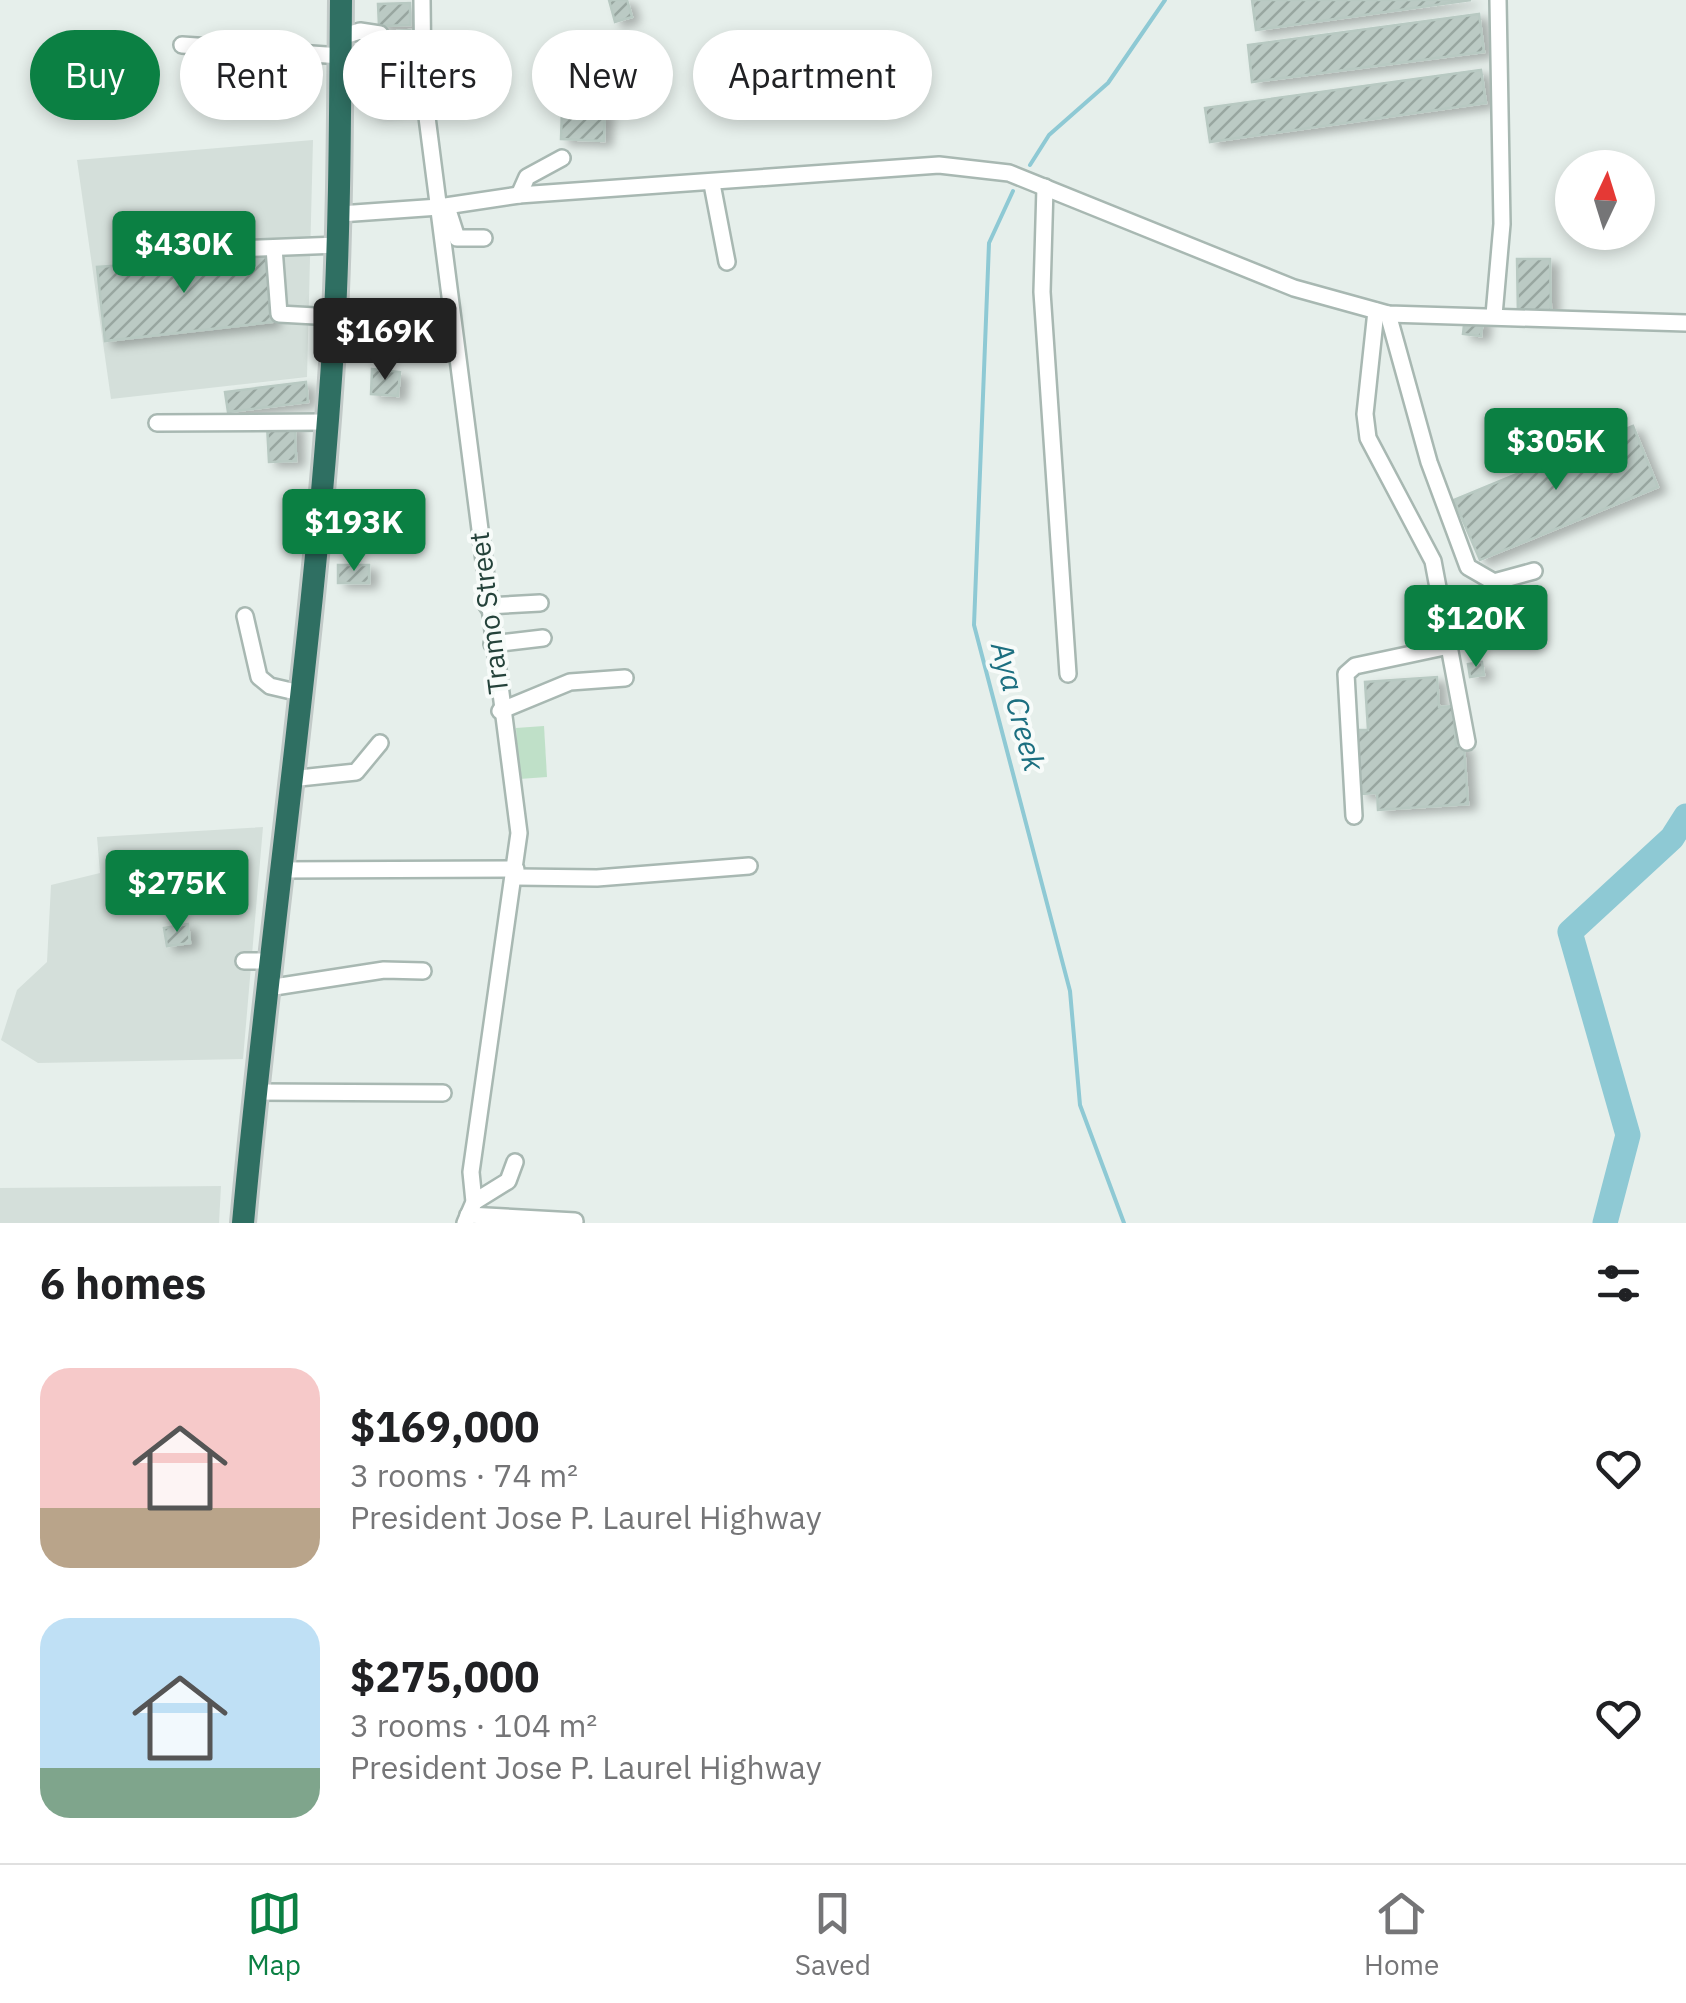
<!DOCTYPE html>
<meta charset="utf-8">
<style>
:root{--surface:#fff;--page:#f6f6f6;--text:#202124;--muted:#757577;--line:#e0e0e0;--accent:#0b8043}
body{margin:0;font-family:"IBM Plex Sans",sans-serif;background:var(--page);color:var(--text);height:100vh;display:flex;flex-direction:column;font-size:38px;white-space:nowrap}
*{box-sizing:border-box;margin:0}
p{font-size:32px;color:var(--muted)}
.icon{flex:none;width:55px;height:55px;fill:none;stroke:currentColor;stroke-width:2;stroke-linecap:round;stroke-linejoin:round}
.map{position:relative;height:1223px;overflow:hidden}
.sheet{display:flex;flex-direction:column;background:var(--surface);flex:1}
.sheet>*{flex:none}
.top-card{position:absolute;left:30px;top:30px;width:1000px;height:90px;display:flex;gap:20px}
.needle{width:65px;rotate:4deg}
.fabs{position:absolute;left:1555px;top:150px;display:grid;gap:20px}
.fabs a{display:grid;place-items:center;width:100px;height:100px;border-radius:50%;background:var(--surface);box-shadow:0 5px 15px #0003;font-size:50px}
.price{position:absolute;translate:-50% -85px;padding:0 22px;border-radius:10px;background:var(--accent);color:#fff;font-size:32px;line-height:65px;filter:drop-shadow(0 2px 5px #0008)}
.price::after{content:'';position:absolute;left:50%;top:60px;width:30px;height:22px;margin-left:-15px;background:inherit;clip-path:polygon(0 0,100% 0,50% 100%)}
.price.selected{background:#222;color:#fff}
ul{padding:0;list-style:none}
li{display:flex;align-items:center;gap:30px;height:250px;padding:0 40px}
li span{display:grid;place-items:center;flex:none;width:280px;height:200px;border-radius:30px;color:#555}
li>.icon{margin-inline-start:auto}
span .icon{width:120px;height:120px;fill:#fffc;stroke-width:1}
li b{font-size:42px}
h2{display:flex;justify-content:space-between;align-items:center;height:120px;padding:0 40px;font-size:42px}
.pill{padding:0 35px;border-radius:45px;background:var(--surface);box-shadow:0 5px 15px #0003;font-size:35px;line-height:90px}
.pill.selected{background:var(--accent);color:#fff}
.tabs{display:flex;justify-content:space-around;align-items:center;height:140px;border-top:2px solid var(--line);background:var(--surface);font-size:28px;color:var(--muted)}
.tabs a{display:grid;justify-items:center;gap:5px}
.tabs .selected{color:var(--accent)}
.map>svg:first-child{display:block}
.built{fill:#d4dfda}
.grass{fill:#bfe0c8}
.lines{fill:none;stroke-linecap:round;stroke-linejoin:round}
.stream{stroke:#8ec9d4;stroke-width:4}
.river{stroke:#8ec9d4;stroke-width:25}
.building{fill:url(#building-hatch);stroke:#b8c9c2;stroke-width:2.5;filter:url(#shadow)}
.minor-casing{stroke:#a8b8b2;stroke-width:20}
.highway-casing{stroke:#c2cac8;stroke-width:28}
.minor{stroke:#fff;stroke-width:15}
.highway{stroke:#2f6f62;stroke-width:22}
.labels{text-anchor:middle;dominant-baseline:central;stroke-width:8;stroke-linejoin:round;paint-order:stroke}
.street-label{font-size:28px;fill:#24423a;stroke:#f7fbf9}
.water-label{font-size:30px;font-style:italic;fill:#1c6f80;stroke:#f7fbf9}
</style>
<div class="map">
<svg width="1686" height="1223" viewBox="0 0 1686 1223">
<defs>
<pattern id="building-hatch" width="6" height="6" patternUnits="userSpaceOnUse" patternTransform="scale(2.5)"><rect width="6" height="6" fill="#bbcac4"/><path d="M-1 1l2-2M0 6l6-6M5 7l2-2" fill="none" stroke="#98a6a0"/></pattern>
<filter id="shadow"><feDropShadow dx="8" dy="5" stdDeviation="5" flood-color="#0004"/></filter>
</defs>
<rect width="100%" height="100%" fill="#e6efeb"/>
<g class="built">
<path d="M313,140L307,377L111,399L77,160Z"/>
<path d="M263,827L243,1059L38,1063L1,1040L17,990L47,962L51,885L100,873L97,837Z"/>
<path d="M221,1186L219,1223H0V1188Z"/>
</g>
<path class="grass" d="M544,726L547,777L519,779L516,728Z"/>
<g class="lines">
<g class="stream">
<path d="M1030,165L1049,135L1108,83L1165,0"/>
<path d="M1013,191L989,243L974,625L1070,991L1080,1105L1124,1223"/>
</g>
<path class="river" d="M1605,1223L1628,1135L1570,932L1672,838L1686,816"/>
</g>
<g class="building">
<path d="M609,0H627L632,17L615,22Z"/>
<path d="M1252,0H1471L1256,30Z"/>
<path d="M410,3V25L379,26L378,4Z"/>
<path d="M1479,14L1484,52L1252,82L1248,45Z"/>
<path d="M410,30L411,47L400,48L398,31Z"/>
<path d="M306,55L308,73L266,76L264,58Z"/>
<path d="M1481,70L1486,103L1210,142L1205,108Z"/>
<path d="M421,86L418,110L397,109L398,90Z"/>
<path d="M394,95L395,110L373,112L372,97Z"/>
<path d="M562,109L605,111L604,141L561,139Z"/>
<path d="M266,255L272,322L105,341L97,267Z"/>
<path d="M1517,259H1550L1551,316H1518Z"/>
<path d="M1465,316L1483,318L1481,336L1463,334Z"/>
<path d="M372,369L400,372L398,396L371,394Z"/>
<path d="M306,382L308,402L228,412L225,392Z"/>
<path d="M295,424L296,461L269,462L267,425Z"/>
<path d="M1633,426L1658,487L1480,560L1454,500Z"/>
<rect x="338" y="565" width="31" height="18"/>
<path d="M1482,662L1484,675L1470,677L1468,664Z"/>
<path d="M1437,677L1439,707L1453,706L1456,746H1464L1468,804L1378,810L1377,793L1361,794L1357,730H1368L1365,682Z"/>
<path d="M188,924L190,943L167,946L164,928Z"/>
</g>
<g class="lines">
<defs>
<g id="minor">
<path d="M422,0L423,86L519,833L471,1172L474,1202L465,1223"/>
<path d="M341,37L360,31L380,34"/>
<path d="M182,45L341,56"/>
<path d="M712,184L727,262"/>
<path d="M1045,187L1042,292L1068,674"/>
<path d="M519,195L527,177L562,158"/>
<path d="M448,210L457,238H484"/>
<path d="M340,214L439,207L519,195L939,165L1009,173L1294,288L1388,314L1686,323"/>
<path d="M274,248L279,314L334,317"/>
<path d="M154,252L338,245"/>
<path d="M1376,311L1365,414L1368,438L1433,561L1467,742"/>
<path d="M1388,314L1429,462L1468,567L1494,582L1534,571"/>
<path d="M1494,315L1502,224L1498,0"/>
<path d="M157,423L326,422"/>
<path d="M487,606L540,603"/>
<path d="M245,616L259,677L270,686L300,693"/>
<path d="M492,644L543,638"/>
<path d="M500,711L570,682L625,678"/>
<path d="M290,779L356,772L380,743"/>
<path d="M1354,816L1346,674L1355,666L1449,646"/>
<path d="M280,870L516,869"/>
<path d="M516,877L597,878L749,866"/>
<path d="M244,961H270"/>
<path d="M268,988L384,970L423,971"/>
<path d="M256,1092L443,1093"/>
<path d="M474,1202L508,1181L515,1162"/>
<path d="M468,1215L575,1221"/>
</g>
<path id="highway" d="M243,1223C270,926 316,631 334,333C340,222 340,111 341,0"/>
</defs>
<use href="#minor" class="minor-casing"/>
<use href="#highway" class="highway-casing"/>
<use href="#minor" class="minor"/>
<use href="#highway" class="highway"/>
</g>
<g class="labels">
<g class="street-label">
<text transform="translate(488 613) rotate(-97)">Tramo Street</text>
</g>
<g class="water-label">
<text transform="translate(1019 706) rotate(75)">Aya Creek</text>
</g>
</g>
</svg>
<div class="fabs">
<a><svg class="needle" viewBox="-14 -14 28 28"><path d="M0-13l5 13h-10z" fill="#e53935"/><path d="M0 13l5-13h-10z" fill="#757577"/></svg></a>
</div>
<b class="price" style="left:184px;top:296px">$430K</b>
<b class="price selected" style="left:385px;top:383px">$169K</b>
<b class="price" style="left:1556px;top:493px">$305K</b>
<b class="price" style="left:354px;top:574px">$193K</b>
<b class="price" style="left:1476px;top:670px">$120K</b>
<b class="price" style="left:177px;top:935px">$275K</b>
<div class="top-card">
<a class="pill selected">Buy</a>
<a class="pill">Rent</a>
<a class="pill">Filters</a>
<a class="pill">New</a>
<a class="pill">Apartment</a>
</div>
</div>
<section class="sheet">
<h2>6 homes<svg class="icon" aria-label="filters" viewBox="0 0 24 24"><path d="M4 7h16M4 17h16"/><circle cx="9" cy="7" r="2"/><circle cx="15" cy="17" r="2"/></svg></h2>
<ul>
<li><span style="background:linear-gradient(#f6c9c9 70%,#b9a48a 0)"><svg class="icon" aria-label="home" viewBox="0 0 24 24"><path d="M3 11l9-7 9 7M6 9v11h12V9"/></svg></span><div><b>$169,000</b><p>3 rooms · 74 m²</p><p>President Jose P. Laurel Highway</p></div><svg class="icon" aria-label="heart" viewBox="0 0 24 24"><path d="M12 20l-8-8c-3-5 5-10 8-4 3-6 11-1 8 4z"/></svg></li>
<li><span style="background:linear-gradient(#bfe0f5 75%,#7fa58c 0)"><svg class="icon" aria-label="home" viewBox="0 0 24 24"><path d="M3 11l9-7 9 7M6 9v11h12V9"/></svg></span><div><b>$275,000</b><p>3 rooms · 104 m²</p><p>President Jose P. Laurel Highway</p></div><svg class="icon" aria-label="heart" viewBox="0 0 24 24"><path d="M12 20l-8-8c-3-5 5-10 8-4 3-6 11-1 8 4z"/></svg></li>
</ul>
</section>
<nav class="tabs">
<a class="selected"><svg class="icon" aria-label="map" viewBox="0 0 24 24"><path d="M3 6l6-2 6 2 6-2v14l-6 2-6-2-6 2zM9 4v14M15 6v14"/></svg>Map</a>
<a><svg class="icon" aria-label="saved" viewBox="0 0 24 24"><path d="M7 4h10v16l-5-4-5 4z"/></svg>Saved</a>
<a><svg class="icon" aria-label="home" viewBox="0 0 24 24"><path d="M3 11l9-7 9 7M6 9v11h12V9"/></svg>Home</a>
</nav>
